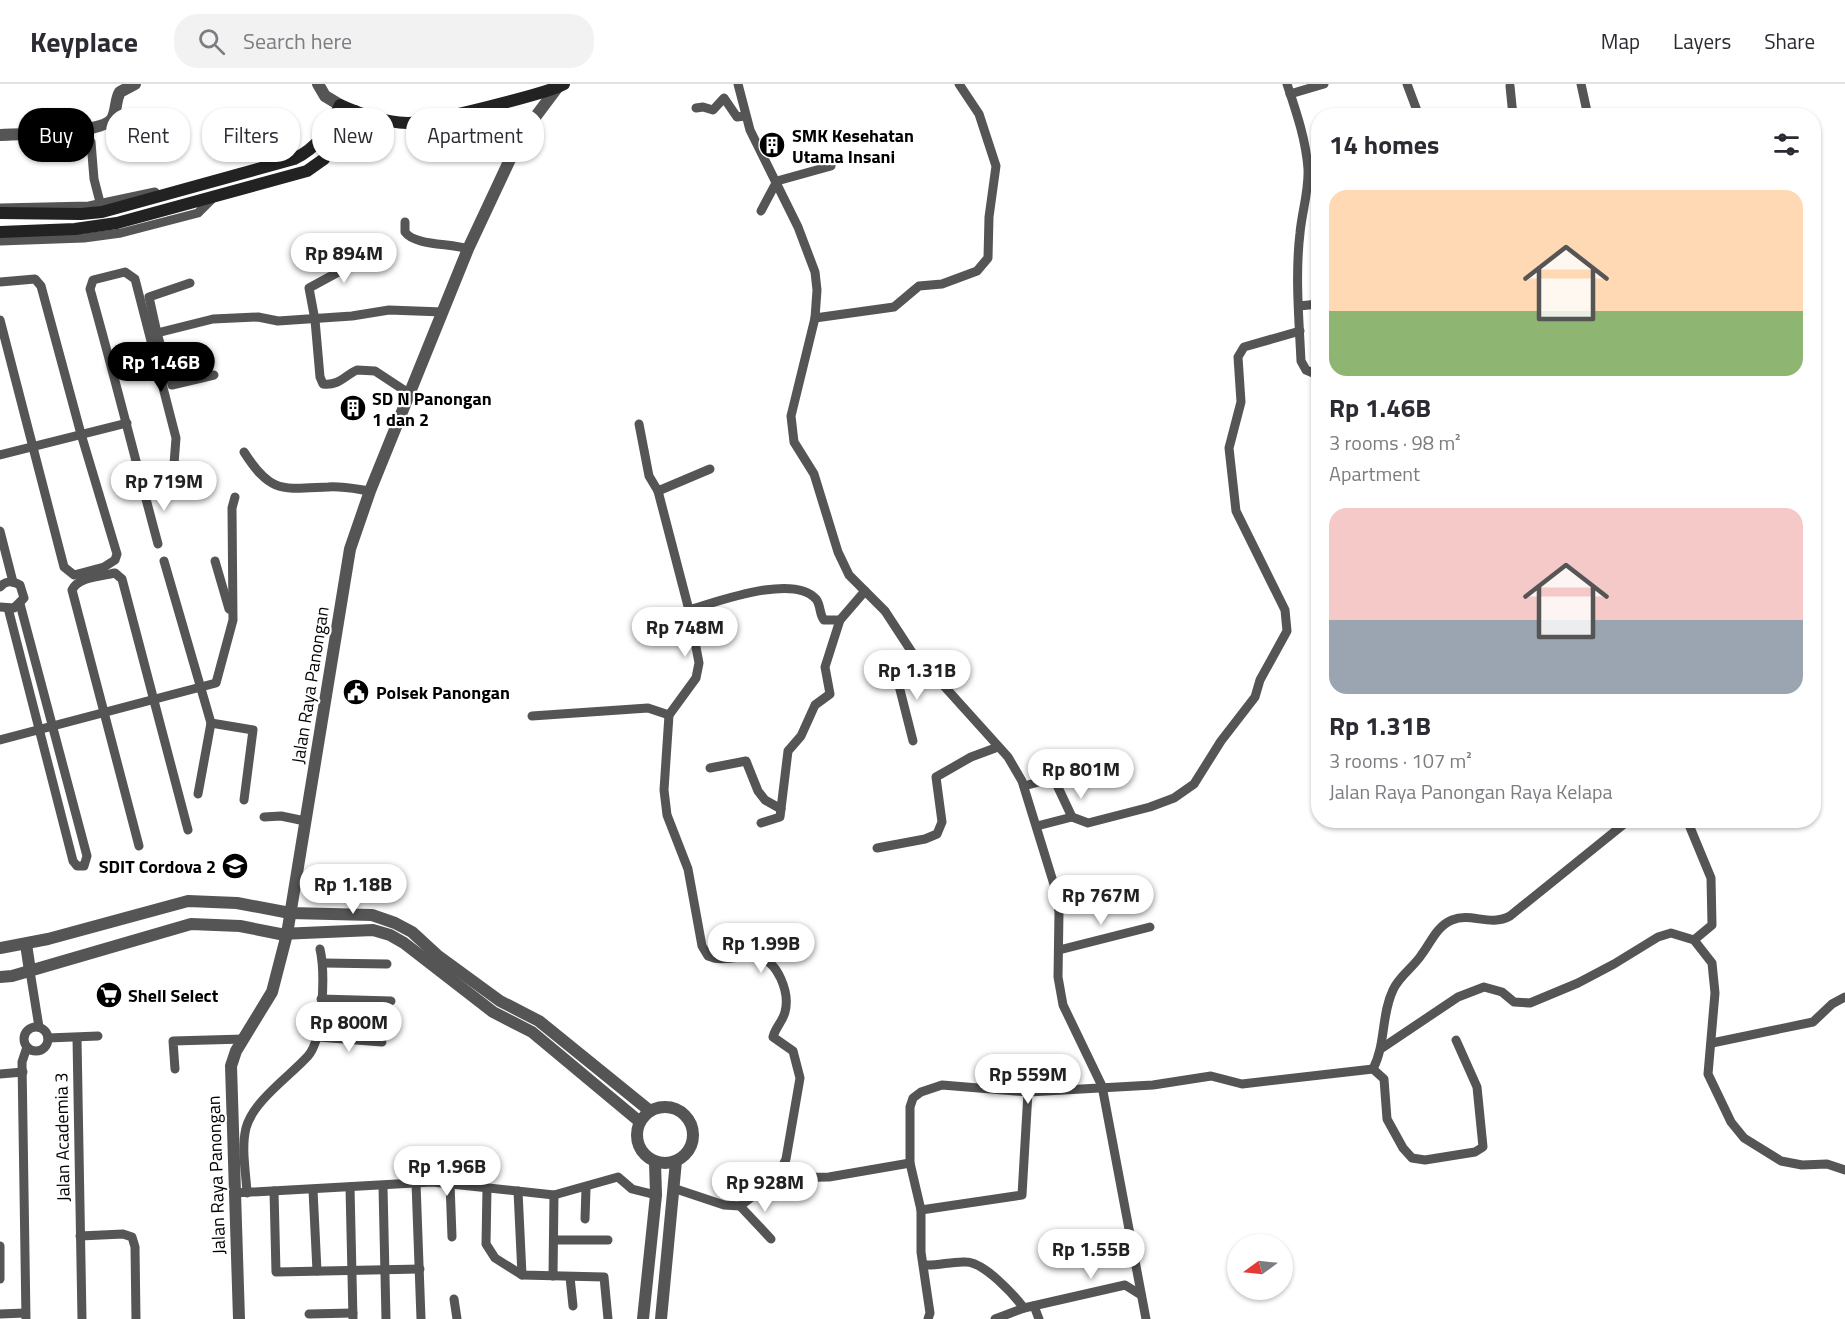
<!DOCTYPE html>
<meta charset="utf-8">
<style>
:root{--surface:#fff;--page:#f2f2f3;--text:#2b2b33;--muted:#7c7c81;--line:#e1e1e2;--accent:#000}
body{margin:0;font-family:"Titillium Web",sans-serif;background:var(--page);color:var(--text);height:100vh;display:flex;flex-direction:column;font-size:22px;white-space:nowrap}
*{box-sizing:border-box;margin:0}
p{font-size:20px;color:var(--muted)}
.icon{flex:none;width:33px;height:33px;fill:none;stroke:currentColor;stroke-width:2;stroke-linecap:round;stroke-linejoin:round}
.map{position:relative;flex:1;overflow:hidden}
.sheet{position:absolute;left:1311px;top:24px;width:510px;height:720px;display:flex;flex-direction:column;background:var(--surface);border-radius:24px;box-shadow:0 2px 4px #0004}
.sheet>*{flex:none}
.top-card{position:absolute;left:18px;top:24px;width:570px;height:54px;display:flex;gap:12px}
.needle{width:39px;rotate:255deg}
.fabs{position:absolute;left:1227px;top:1150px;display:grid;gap:12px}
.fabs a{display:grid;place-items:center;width:66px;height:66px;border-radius:50%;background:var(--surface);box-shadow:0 2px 4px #0004;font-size:30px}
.price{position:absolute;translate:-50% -51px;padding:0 14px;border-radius:21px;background:#fff;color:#222;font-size:20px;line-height:39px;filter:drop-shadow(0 2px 3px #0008)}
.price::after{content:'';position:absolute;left:50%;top:36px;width:18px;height:14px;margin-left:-9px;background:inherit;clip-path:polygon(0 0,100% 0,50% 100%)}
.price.on{background:var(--accent);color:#fff}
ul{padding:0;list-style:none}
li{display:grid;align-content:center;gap:12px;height:318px;padding:0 18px}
li span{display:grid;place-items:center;height:186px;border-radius:18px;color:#555}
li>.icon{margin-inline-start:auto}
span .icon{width:108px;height:108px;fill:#fffc;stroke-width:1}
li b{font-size:26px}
h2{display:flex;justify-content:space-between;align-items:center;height:72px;padding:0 18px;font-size:26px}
.chip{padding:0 21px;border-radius:24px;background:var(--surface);box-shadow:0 2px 4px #0004;font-size:21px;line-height:54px}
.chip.on{background:var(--accent);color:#fff}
header{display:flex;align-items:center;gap:36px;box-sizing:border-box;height:84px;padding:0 30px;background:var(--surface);border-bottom:2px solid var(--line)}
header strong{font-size:28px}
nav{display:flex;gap:33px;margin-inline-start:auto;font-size:21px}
.search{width:420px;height:54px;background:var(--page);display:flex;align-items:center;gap:15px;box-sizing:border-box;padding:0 21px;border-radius:24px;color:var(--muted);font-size:22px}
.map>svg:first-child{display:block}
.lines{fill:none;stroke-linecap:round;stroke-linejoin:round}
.minor{stroke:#555;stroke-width:9}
.tertiary{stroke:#555;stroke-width:12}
.secondary{stroke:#222;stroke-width:12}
.labels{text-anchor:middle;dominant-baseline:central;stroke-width:4.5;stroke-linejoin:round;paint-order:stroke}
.poi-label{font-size:18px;font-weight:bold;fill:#000;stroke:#fff;text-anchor:start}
.street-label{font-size:18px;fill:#000;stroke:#fff}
</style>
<header>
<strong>Keyplace</strong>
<div class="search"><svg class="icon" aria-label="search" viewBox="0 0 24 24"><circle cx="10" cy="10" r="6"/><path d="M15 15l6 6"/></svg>Search here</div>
<nav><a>Map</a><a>Layers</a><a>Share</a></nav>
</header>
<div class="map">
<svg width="1845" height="1235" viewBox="0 0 1845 1235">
<rect width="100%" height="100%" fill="#fff"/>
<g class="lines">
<g class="minor">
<path d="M738,0L750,46L798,143L815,188L817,206L815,234L791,332L794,358L814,390L838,468L849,491L885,527L917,576L944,602L1008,673L1022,697L1056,807L1059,828L1058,893L1063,921L1102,1002L1146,1235"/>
<path d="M1287,0C1296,27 1306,56 1308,85C1309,107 1302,127 1300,149C1295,191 1299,235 1301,277L1306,286L1318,291"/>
<path d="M1407,0L1419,32"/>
<path d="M1581,0L1588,32"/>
<path d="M1510,2L1513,32"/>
<path d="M1290,10L1324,0"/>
<path d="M696,24L703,23L713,26L724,14L737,33L745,32"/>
<path d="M91,58L94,95L102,126"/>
<path d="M0,124L89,122L155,108"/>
<path d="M761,127L777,97L831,82"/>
<path d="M405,138V148C415,162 451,159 468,165"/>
<path d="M0,157L84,154L121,149L198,129L212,115"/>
<path d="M368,160L344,185L309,204L315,236L320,293L323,300C339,302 344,292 357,286L375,287L410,310"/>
<path d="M0,198L35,195L41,202L81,350L117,470L115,476L104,483L74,491L64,483L0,236"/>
<path d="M190,199L149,213L157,249L213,235L258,233L278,237L352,232L389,226L443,228"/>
<path d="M1299,222L1318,220"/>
<path d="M815,234L894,223L919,202L942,200L977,187L988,174L989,133L996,82L979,30L959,0"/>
<path d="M157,249L172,301L214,291"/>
<path d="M639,340L649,392L658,407L710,385"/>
<path d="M244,368C271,410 282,405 328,403C342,402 356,405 370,407"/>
<path d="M0,371L127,339"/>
<path d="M143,404L168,397L174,380L176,354L135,195L125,188L93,196L90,205C114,290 135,375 158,460"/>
<path d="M658,407L689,526L699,579L696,594L669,631L664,706L667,731L688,785L702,862L708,872L714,874C728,877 743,870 757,873C778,876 790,909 785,928C783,937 775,944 773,953L793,967L800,994L786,1075L777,1094L740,1122L724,1121L673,1104"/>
<path d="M0,447L13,498"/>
<path d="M164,477L211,639L198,710"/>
<path d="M215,477L229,525"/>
<path d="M0,503C6,496 12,497 20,501L24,514L14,524L0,523"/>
<path d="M8,524L73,777L77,782H84L87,772L20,520"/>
<path d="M689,526C717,518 793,489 816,515C821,521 819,530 824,536H840"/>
<path d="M532,632L648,624L669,631"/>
<path d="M211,639L253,646L244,716"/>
<path d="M0,656L216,599L233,536L232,424L235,413"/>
<path d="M913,657L896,590L917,576"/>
<path d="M710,684L746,677L758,707L765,716L781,725"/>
<path d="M1024,702L1046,696L1055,697L1072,733L1088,739L1150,723L1174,714L1194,700L1221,657L1255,613L1260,596L1287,547L1285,526L1236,427L1229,364L1241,318L1238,273L1244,263L1300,247"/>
<path d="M264,733L281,732L305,737"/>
<path d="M1687,736L1711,794L1712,841L1694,856"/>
<path d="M761,739L780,733L788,667L801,652L815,621L830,610L825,583L840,536L865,507"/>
<path d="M1037,742L1072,733"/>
<path d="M139,762L72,506C78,493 102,492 115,489L122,495L188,746"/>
<path d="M877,764L925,755L937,750L942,738L936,693L971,673L998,663"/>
<path d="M1059,866L1150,843"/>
<path d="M324,879L387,880"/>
<path d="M30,887L39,943"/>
<path d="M321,915L391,917"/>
<circle cx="36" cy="955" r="12"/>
<path d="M318,953L382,958"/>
<path d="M48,954L98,952"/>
<path d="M77,954L82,1235"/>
<path d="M1712,959L1813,938L1832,920L1845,913"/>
<path d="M1382,964L1458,913L1484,903L1502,908L1514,918L1530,919L1578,899L1614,880L1658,853L1671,849L1694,856L1712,879L1715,909L1708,990L1731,1038L1744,1054L1781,1077L1802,1081L1827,1080L1845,1086"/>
<path d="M175,985L173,957L244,955"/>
<path d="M1373,985C1386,960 1381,931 1393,906C1399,892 1414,883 1422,870C1431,858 1437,842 1452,836C1471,828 1490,843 1510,832L1629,736"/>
<path d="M0,990L23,988"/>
<path d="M777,1094L829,1093L910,1079"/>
<path d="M416,1099L421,1235"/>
<path d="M450,1099L452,1153"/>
<path d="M350,1103L353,1235"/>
<path d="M383,1103L386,1235"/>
<path d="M487,1104L486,1160L495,1174L522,1191L604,1193L608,1235"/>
<path d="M313,1106L317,1187"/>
<path d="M274,1107L276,1188L420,1185"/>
<path d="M518,1107L522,1191"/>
<path d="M234,1109L432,1098L554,1111L618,1093L632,1105L656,1111"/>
<path d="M247,1109C246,1089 241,1064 246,1044C253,1017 290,992 308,972C324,954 325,887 320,865"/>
<path d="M740,1122L771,1155"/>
<path d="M921,1126L1022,1111L1028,1008"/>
<path d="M585,1135L586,1104"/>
<path d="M80,1152L123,1150L132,1153L135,1163L136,1235"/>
<path d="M554,1156H608"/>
<path d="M0,1162V1195"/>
<path d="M924,1181C938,1182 952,1177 966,1178C984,1178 1013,1210 1024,1224"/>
<path d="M553,1192L554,1111"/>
<path d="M570,1193L573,1222"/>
<path d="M454,1215L457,1235"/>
<path d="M1034,1222L1039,1235"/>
<path d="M0,1230L25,1229"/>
<path d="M309,1230L353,1229"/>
<path d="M26,1235L22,978L27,963"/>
<path d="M928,1235L930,1229L921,1168V1126L910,1079V1023L913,1014L921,1008L942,1001L1028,1008L1153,1001L1211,992L1242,1000L1373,985L1384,995L1387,1035L1403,1064L1412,1074L1425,1076L1475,1068L1483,1063L1477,1003L1456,956"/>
<path d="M995,1235L1024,1224L1125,1201L1141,1211"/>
</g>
<g class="tertiary">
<path d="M318,0L325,12L340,21"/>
<path d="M0,51C20,50 101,50 112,35C117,27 115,16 120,8L135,0"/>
<path d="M26,860L30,887"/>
<path d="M0,864L48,855L188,817L237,819L290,829L372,831L395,839L412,848L437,871L500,917L539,937L650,1027"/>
<path d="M0,893L12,892L191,840L240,842L280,850L373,846L390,851L404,859L493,928L532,948L640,1038"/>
<circle cx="665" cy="1051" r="28"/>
<path d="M239,1235L231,982L236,967L272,908L287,850L350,465L370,407L468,165L521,52L557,4"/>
<path d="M643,1235L656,1111L655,1078"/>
<path d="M661,1235L676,1077"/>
</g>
<g class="secondary">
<path d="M0,129L81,130L102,128L294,75C319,63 329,45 340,21C360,30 384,38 407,39C424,40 549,9 564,0"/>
<path d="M0,148L75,145L117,139L307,87L324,75L355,27"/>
</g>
</g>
<defs>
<symbol id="building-disc" viewBox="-11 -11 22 22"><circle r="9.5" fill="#000" stroke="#fff"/><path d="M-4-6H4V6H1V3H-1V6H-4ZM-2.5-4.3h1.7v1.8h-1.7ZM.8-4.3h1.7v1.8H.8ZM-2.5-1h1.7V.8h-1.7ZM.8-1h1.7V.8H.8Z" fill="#fff"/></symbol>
<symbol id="civic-disc" viewBox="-11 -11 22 22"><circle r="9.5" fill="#000" stroke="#fff"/><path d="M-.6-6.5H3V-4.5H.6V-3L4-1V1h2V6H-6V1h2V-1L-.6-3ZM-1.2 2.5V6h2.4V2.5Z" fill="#fff"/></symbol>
<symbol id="school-disc" viewBox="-11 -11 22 22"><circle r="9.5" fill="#000" stroke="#fff"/><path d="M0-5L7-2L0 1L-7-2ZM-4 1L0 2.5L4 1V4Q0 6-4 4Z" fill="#fff"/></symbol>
<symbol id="supermarket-disc" viewBox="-11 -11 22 22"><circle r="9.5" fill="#000" stroke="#fff"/><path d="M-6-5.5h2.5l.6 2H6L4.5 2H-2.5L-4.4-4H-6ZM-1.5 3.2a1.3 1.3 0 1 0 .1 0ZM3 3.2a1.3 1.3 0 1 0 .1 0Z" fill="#fff"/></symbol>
</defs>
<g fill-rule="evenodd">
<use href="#building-disc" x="757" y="46" width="30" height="30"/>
<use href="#building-disc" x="338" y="309" width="30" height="30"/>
<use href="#civic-disc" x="341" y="593" width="30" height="30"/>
<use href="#school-disc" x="220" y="767" width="30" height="30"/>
<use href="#supermarket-disc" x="94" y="896" width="30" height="30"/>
</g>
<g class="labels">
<g class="poi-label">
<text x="792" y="51">SMK Kesehatan<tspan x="792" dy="21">Utama Insani</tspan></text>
<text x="372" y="314">SD N Panongan<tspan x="372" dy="21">1 dan 2</tspan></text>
<text x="376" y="608">Polsek Panongan</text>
<text x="216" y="782" text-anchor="end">SDIT Cordova 2</text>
<text x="128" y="911">Shell Select</text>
</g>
<g class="street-label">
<text transform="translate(310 601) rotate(-81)">Jalan Raya Panongan</text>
<text transform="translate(62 1053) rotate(-91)">Jalan Academia 3</text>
<text transform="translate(216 1091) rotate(-92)">Jalan Raya Panongan</text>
</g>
</g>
</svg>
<div class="fabs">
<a><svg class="needle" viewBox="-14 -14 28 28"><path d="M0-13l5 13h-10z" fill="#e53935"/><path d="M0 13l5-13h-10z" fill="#7c7c81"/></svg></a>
</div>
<b class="price" style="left:344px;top:200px">Rp 894M</b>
<b class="price on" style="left:161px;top:309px">Rp 1.46B</b>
<b class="price" style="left:164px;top:428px">Rp 719M</b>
<b class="price" style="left:685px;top:574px">Rp 748M</b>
<b class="price" style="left:917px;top:617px">Rp 1.31B</b>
<b class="price" style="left:1081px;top:716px">Rp 801M</b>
<b class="price" style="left:353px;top:831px">Rp 1.18B</b>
<b class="price" style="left:1101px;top:842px">Rp 767M</b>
<b class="price" style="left:761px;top:890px">Rp 1.99B</b>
<b class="price" style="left:349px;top:969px">Rp 800M</b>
<b class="price" style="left:1028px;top:1021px">Rp 559M</b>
<b class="price" style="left:447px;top:1113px">Rp 1.96B</b>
<b class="price" style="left:765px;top:1129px">Rp 928M</b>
<b class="price" style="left:1091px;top:1196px">Rp 1.55B</b>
<div class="top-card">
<a class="chip on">Buy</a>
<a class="chip">Rent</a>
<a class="chip">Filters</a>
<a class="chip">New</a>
<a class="chip">Apartment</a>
</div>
<section class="sheet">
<h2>14 homes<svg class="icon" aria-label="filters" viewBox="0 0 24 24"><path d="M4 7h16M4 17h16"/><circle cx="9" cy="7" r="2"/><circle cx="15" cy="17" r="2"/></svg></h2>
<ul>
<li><span style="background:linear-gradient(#ffd9b3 65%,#8fb573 0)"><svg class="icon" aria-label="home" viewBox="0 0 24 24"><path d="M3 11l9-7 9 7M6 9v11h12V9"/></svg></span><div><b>Rp 1.46B</b><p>3 rooms · 98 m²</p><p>Apartment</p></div></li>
<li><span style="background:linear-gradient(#f6c9c9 60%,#9aa5b1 0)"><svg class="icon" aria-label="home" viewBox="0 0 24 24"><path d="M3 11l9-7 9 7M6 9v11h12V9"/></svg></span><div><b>Rp 1.31B</b><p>3 rooms · 107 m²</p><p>Jalan Raya Panongan Raya Kelapa</p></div></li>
</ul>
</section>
</div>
